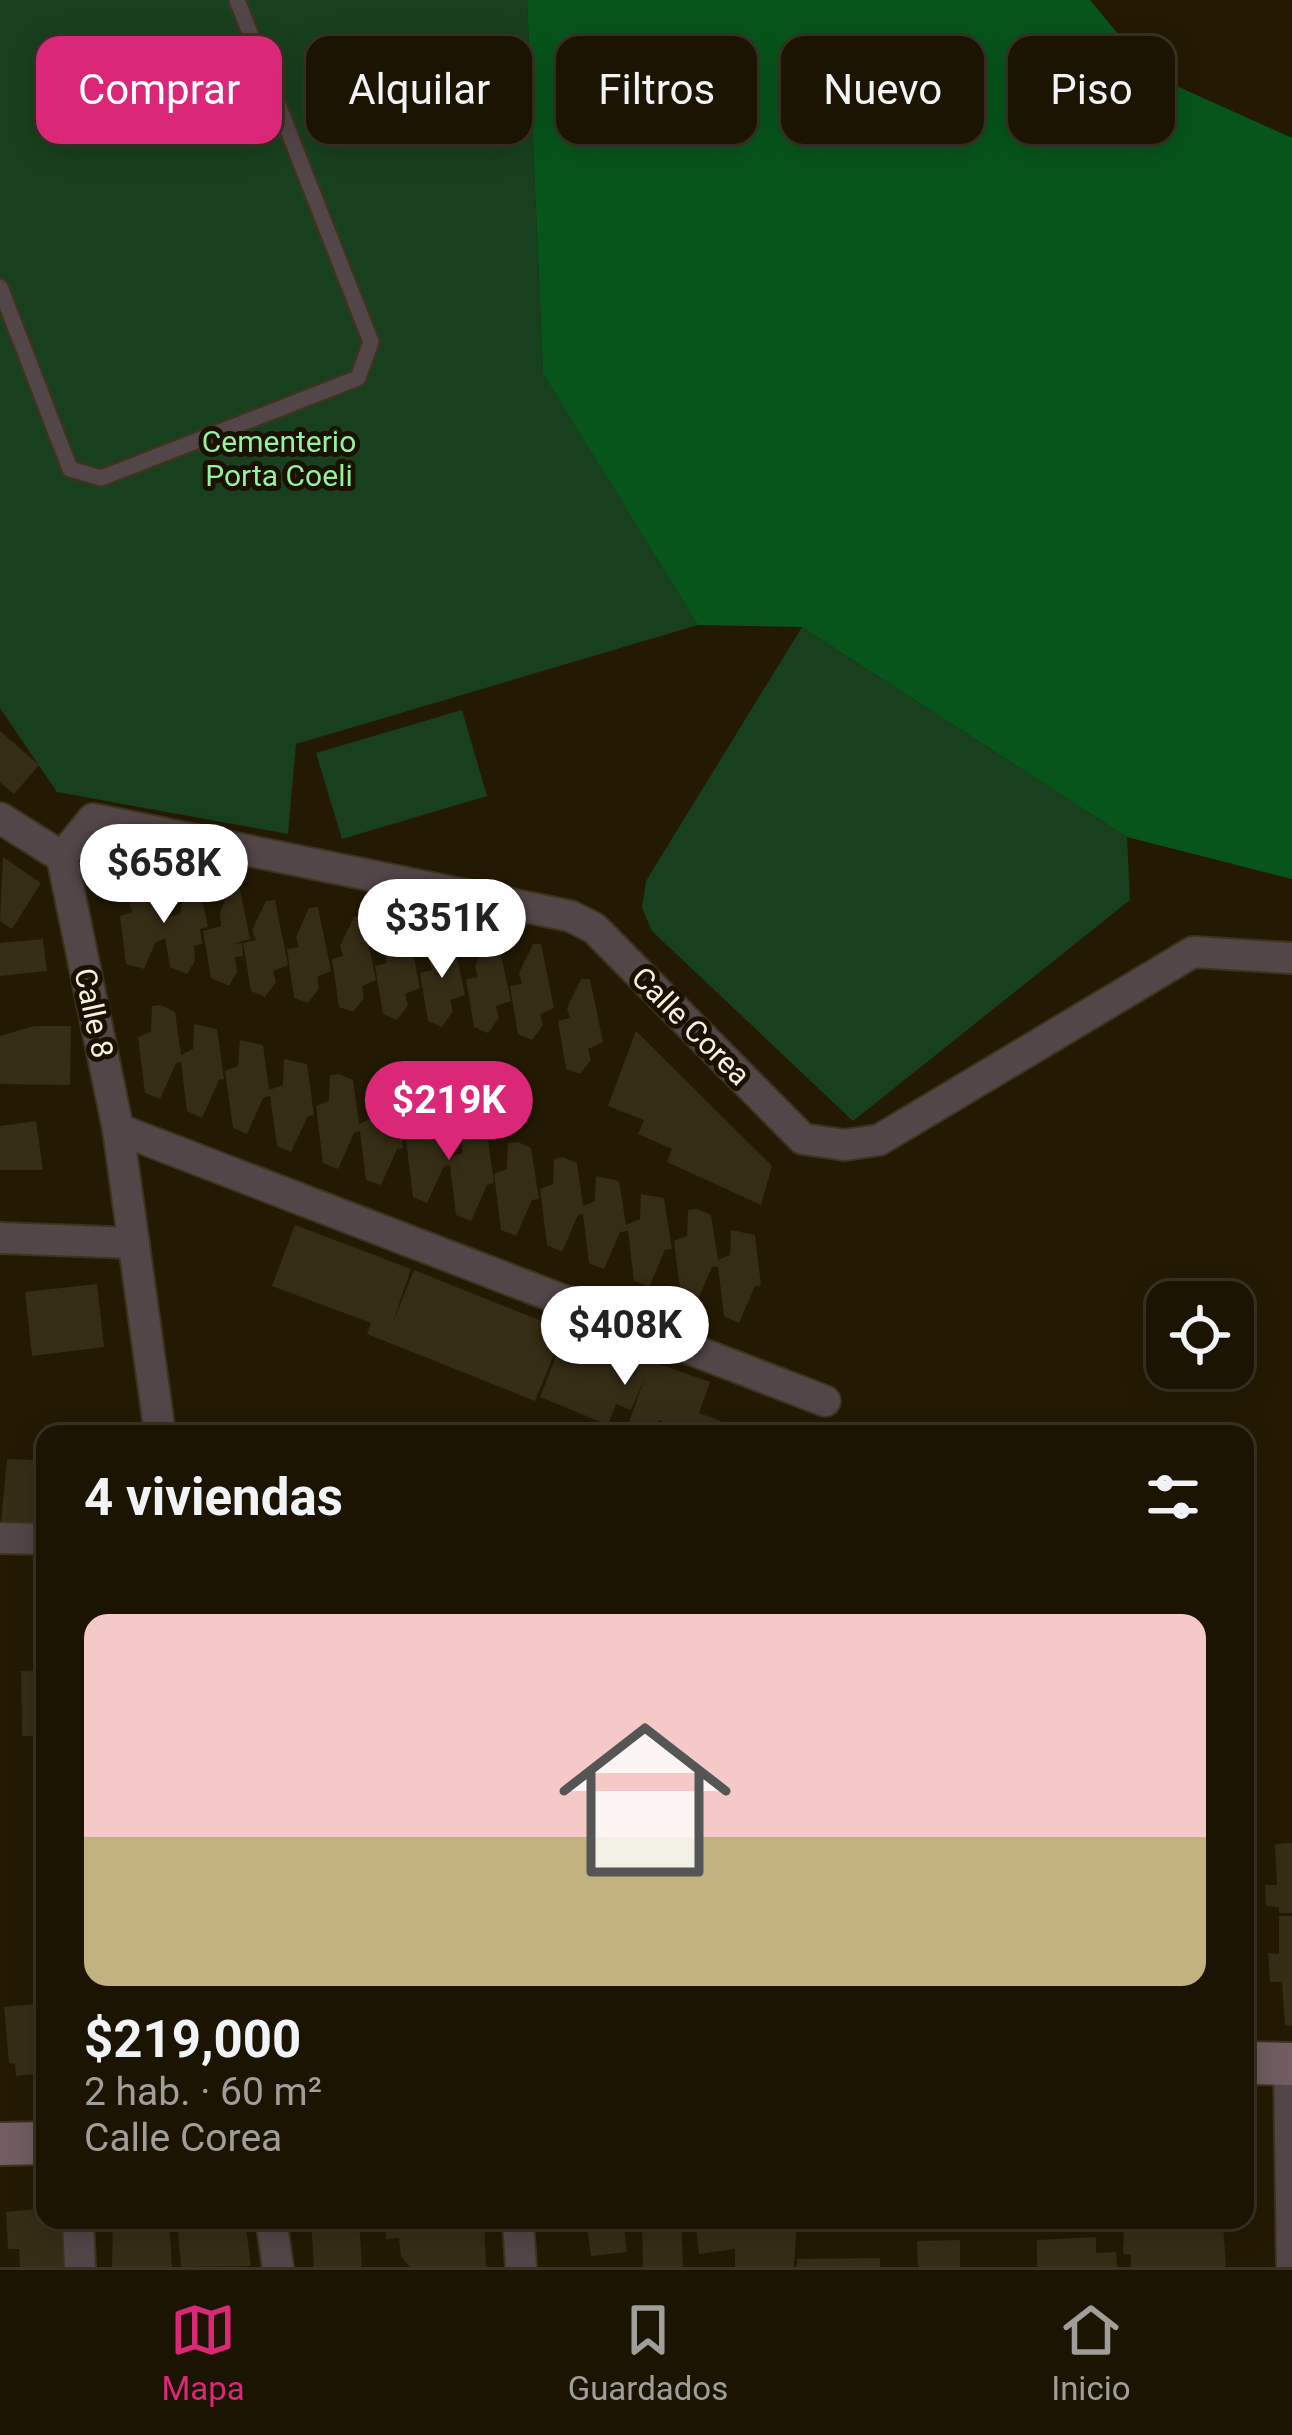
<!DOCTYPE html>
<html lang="es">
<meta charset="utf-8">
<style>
:root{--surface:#1b1403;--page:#241d0d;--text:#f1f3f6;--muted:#a09e9a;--line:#393325;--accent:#db2777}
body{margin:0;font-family:Roboto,sans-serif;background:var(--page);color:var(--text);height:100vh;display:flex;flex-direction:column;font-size:45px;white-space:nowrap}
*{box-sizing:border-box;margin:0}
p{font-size:39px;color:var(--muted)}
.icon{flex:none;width:66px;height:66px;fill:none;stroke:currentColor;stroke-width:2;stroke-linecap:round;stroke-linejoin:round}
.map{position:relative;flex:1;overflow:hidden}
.sheet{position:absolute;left:36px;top:1425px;width:1218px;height:804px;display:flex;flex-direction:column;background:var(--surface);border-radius:24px;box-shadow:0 6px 30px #0003,0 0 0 3px var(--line)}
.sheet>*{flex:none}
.banner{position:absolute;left:36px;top:36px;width:1221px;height:108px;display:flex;gap:24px}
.buttons{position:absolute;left:1146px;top:1281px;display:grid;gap:24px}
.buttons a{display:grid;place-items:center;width:108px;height:108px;border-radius:24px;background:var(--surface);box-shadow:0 6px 30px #0003,0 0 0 3px var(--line);font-size:60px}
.price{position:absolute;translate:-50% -102px;padding:0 27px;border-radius:42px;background:#fff;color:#222;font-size:39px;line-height:78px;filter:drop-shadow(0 3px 6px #0008)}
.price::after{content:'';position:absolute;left:50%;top:72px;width:36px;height:27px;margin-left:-18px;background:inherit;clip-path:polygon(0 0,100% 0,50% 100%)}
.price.selected{background:var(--accent);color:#fff}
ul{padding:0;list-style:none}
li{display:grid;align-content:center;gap:24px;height:636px;padding:0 48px}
li span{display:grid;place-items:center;height:372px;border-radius:24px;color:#555}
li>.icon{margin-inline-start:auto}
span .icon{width:216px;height:216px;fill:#fffc;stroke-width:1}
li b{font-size:51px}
h2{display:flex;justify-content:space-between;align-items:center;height:144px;padding:0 48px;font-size:51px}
.tag{padding:0 42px;border-radius:24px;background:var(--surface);box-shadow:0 6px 30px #0003,0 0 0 3px var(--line);font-size:42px;line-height:108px}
.tag.selected{background:var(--accent);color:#fff}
.dock{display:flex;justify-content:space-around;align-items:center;height:168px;border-top:3px solid var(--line);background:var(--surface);font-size:33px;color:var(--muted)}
.dock a{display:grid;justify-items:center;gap:6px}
.dock .selected{color:var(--accent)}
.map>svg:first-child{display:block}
.green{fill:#18401e}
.forest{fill:#08551c}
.building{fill:#362d16}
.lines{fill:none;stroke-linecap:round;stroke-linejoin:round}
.lane-casing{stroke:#3d341f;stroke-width:20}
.street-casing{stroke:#3d341f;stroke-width:34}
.secondary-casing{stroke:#3d341f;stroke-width:46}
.lane{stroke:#534648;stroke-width:15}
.street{stroke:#534648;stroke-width:30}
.secondary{stroke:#715d61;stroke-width:42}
.labels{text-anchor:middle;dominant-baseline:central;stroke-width:10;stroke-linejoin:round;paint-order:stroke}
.park-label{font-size:30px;fill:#95f19e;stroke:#1a1100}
.street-label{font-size:30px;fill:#f6f0e2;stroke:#1a1100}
</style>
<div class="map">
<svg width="1292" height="2267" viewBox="0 0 1292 2267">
<rect width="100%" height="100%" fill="#241a04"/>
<g class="green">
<path d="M0,0H527L543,372L698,625L296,744L288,834L57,792L0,708Z"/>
<path d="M802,627L1127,837L1130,900L853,1121L652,931L642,908L646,881Z"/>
<path d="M462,710L487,796L342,839L316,753Z"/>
</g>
<path class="forest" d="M527,0H1090L1152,75L1292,138V879L1127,837L802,627L698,625L543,373Z"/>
<g class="building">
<path d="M0,731L39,765L14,794L0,782Z"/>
<path d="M3,857L41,883L12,929L0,921Z"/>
<path d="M149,880L162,883L168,915L152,921L180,914L186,880H198L208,927L200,929L202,944L194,946L195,961L187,974L170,967L165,938L155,943L144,969L126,964L120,916L132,912L129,901Z"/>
<path d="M239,885L250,939L230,945L242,943L243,956L235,957L237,972L229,986L211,978L203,931L221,926L220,913L230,887Z"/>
<path d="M275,900L288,965L273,971L276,982L265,997L251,991L243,943L256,940L252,930L266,901Z"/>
<path d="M318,907L331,971L317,977L319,988L308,1003L294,998L287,949L299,947L296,937L309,908Z"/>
<path d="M354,917H363L376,980L362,986L364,998L353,1012L339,1007L332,959L343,956L340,946Z"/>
<path d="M398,924H407L420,988L405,994L408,1005L397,1020L383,1014L375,966L387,963L384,953Z"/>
<path d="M451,930L465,995L450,1000L453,1011L442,1027L428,1021L420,973L432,970L429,960L443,931Z"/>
<path d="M489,937H497L511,1001L496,1006L499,1018L488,1033L474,1027L466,979L478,977L475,966Z"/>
<path d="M43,939L47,971L0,976V943Z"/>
<path d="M533,944H541L554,1008L540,1014L543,1025L532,1040L518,1034L510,986L522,984L519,973Z"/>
<path d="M581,979H590L603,1042L588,1049L591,1060L580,1074L566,1069L558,1021L570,1018L567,1008Z"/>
<path d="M161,1005L175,1012L181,1055L193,1049L194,1024L217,1029L224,1079L219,1080L202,1118L187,1111L181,1062L176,1063L160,1099L145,1093L138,1037L151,1032L152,1006Z"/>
<path d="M34,1026H71L70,1085L0,1084V1036Z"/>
<path d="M636,1031L772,1166L761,1205L667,1162L672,1149L638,1134L644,1120L608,1106Z"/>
<path d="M240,1040L263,1045L269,1090L283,1085L284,1059L307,1064L314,1115L308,1116L291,1152L277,1146L270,1096L263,1098L247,1134L233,1128L225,1071L238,1066Z"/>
<path d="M339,1074L353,1080L359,1124L372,1118L373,1092L397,1097L403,1148L397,1149L381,1185L366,1180L360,1131L354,1133L338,1169L323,1163L316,1106L329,1101L330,1075Z"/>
<path d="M429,1108L443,1114L449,1158L462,1153L463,1128L487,1132L494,1183L487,1185L471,1221L456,1215L450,1165L444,1166L427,1203L413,1197L406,1140L418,1135L419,1110Z"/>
<path d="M36,1121L43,1170H0V1126Z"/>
<path d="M518,1142L531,1148L539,1199L532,1200L516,1236L501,1230L494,1174L507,1169L508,1143Z"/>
<path d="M563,1157L577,1163L583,1206L595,1201L596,1176L619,1181L626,1225L640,1219L641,1194L664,1198L672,1249L665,1250L649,1287L634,1281L628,1231L620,1232L604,1269L589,1263L583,1214L578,1215L562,1252L547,1245L540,1189L553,1184L554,1159Z"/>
<path d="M697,1209L711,1215L718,1260L730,1255L731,1230L755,1235L761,1285L755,1286L739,1323L724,1316L718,1266L712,1267L696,1304L681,1298L674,1241L687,1236L688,1210Z"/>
<path d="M295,1225L411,1269L392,1325L414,1270L564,1330L535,1401L367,1334L371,1323L272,1286Z"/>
<path d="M97,1284L104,1347L32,1356L25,1292Z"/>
<path d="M566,1331L710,1382L699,1413L721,1421L716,1434H698L658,1420L653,1434H625L645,1377L631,1410L616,1404L608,1425L540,1397Z"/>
<path d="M7,1459L37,1460L36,1471L45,1472V1536L0,1534Z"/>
<path d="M45,1670V1736H22L21,1671Z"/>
<path d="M1292,1843V1913H1279V1907L1266,1906L1265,1885H1277L1275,1844Z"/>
<path d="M1279,1916H1292V2026L1285,2025L1282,1982H1270L1268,1953L1279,1954Z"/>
<path d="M45,2003V2073L16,2076L15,2064L9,2063L4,2007Z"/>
<path d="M45,2208V2220H66L68,2267H20L19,2249H8L6,2212Z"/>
<path d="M113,2220H169L172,2267H112Z"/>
<path d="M177,2220H245L251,2266L181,2267Z"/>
<path d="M359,2220L362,2267H314L311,2222Z"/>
<path d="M384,2220H484L486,2267H410L401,2257L399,2238L386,2239Z"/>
<path d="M586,2220H623L627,2252L591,2256Z"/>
<path d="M642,2220H681L683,2267H643Z"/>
<path d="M695,2220H797L794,2267H735V2249L699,2254Z"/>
<path d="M1175,2220L1223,2225L1226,2267H1131V2254H1123L1124,2221Z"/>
<path d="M1096,2237V2253L1116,2252L1117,2267H1037V2240Z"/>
<path d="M960,2240V2267H918L917,2241Z"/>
<path d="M880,2258V2267H797V2259Z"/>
</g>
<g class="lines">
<defs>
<path id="lane" d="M0,287L70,469L101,478L358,378L371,342L237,0"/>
<g id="street">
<path d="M0,818L62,857L118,1129L160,1434"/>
<path d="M62,857L93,819L570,916L594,928L803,1139L845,1145L879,1140L1193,952L1292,958"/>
<path d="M118,1129L825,1401"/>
<path d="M0,1238L134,1243"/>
<path d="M0,1538L45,1539"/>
<path d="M1289,2063L1292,2267"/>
<path d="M78,2220L80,2267"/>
<path d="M271,2220L278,2267"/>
<path d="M518,2220L521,2267"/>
</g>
<g id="secondary">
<path d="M1245,2063L1292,2064"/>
<path d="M0,2144L45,2143"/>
</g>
</defs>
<use href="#lane" class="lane-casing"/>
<use href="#street" class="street-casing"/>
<use href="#secondary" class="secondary-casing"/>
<use href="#lane" class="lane"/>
<use href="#street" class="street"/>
<use href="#secondary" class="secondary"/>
</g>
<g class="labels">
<g class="park-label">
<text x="279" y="441">Cementerio<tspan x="279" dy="34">Porta Coeli</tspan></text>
</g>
<g class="street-label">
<text transform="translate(94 1013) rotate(78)">Calle 8</text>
<text transform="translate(691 1026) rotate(45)">Calle Corea</text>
</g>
</g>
</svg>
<div class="buttons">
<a><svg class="icon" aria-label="locate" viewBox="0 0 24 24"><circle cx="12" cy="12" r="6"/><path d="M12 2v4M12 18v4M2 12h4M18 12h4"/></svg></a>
</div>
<b class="price" style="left:164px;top:926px">$658K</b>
<b class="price" style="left:442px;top:981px">$351K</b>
<b class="price selected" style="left:449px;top:1163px">$219K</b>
<b class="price" style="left:625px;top:1388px">$408K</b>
<div class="banner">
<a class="tag selected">Comprar</a>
<a class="tag">Alquilar</a>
<a class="tag">Filtros</a>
<a class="tag">Nuevo</a>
<a class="tag">Piso</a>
</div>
<section class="sheet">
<h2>4 viviendas<svg class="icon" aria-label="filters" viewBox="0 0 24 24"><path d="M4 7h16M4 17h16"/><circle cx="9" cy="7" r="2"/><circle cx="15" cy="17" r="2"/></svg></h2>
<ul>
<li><span style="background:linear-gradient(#f6c9c9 60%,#c2b280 0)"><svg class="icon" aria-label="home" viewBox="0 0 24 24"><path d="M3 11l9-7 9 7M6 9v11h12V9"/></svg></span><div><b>$219,000</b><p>2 hab. · 60 m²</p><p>Calle Corea</p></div></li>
</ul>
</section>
</div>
<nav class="dock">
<a class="selected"><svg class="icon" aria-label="map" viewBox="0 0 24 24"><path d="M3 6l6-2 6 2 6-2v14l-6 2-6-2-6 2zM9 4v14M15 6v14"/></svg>Mapa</a>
<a><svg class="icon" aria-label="saved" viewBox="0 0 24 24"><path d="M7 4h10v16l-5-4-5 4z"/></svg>Guardados</a>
<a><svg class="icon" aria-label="home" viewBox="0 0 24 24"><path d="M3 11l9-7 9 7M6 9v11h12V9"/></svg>Inicio</a>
</nav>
